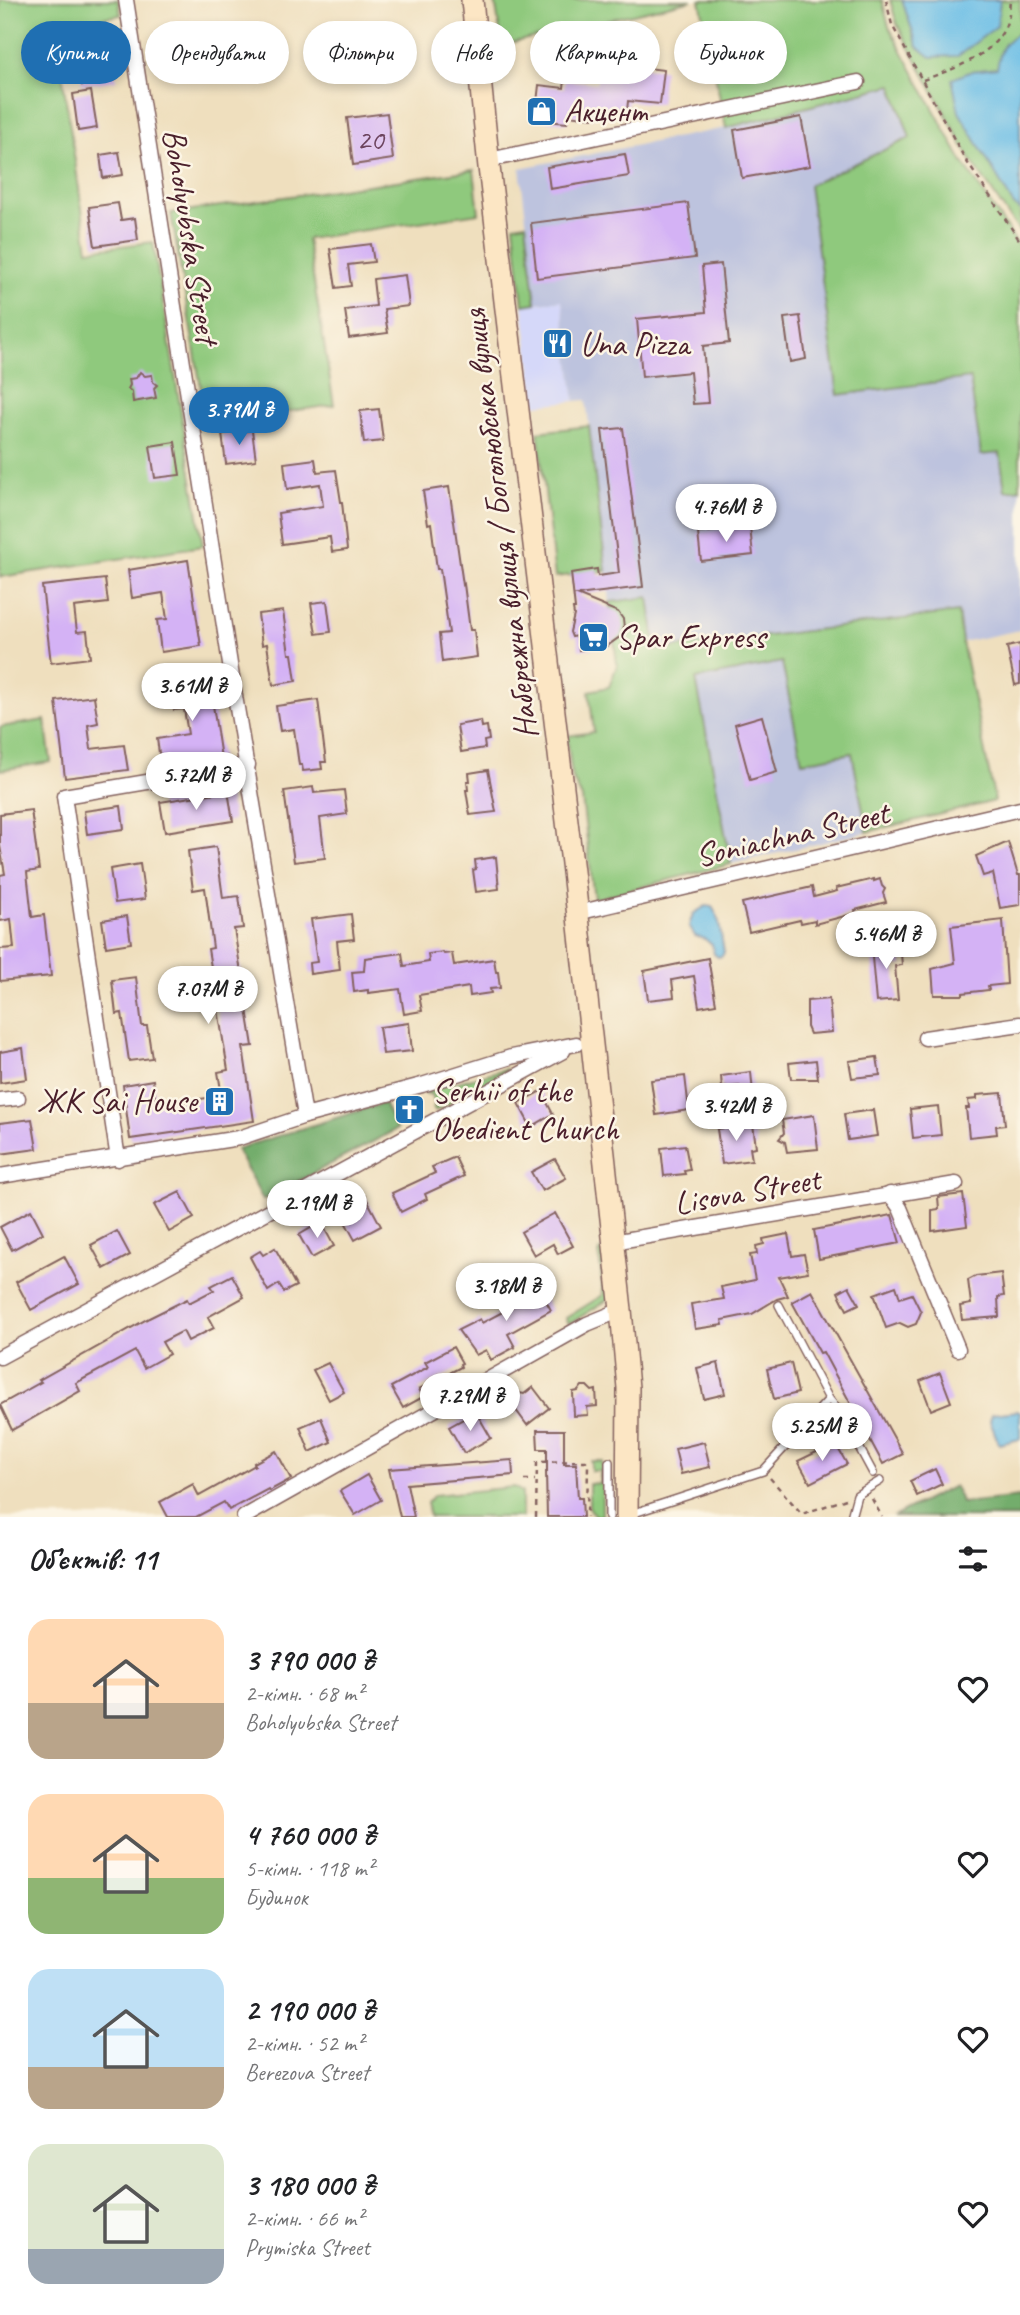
<!DOCTYPE html>
<html lang="uk">
<meta charset="utf-8">
<style>
:root{--surface:#fff;--page:#f6f6f6;--text:#202124;--muted:#757577;--accent:#1f6fb2}
body{margin:0;font-family:Caveat,sans-serif;background:var(--page);color:var(--text);height:100vh;display:flex;flex-direction:column;font-size:26px;white-space:nowrap}
*{box-sizing:border-box;margin:0}
p{font-size:23px;color:var(--muted)}
.icon{flex:none;width:38px;height:38px;fill:none;stroke:currentColor;stroke-width:2;stroke-linecap:round;stroke-linejoin:round}
.map{position:relative;height:1517px;overflow:hidden}
.sheet{display:flex;flex-direction:column;background:var(--surface);flex:1}
.sheet>*{flex:none}
.banner{position:absolute;left:21px;top:21px;width:978px;height:63px;display:flex;gap:14px}
.price{position:absolute;translate:-50% -60px;padding:0 16px;border-radius:24px;background:#fff;color:#222;font-size:23px;line-height:46px;filter:drop-shadow(0 2px 4px #0008)}
.price::after{content:'';position:absolute;left:50%;top:42px;width:21px;height:16px;margin-left:-10px;background:inherit;clip-path:polygon(0 0,100% 0,50% 100%)}
.price.current{background:var(--accent);color:#fff}
ul{padding:0;list-style:none}
li{display:flex;align-items:center;gap:21px;height:175px;padding:0 28px}
li span{display:grid;place-items:center;flex:none;width:196px;height:140px;border-radius:21px;color:#555}
li>.icon{margin-inline-start:auto}
span .icon{width:84px;height:84px;fill:#fffc;stroke-width:1}
li b{font-size:30px}
h2{display:flex;justify-content:space-between;align-items:center;height:84px;padding:0 28px;font-size:30px}
.chip{padding:0 24px;border-radius:32px;background:var(--surface);box-shadow:0 4px 10px #0003;font-size:24px;line-height:63px}
.chip.current{background:var(--accent);color:#fff}
.map>svg:first-child{display:block}
.built{fill:#d5d8f9}
.industrial{fill:#bdc3de}
.green{fill:#8fc97d;stroke:#6c7454;stroke-width:2}
.forest{fill:#73ad6c;stroke:#5e664c;stroke-width:2}
.water{fill:#6abee6;stroke:#5a6e88;stroke-width:2}
.building{fill:#d4b2f5}
.lines{fill:none;stroke-linecap:round;stroke-linejoin:round}
.lane-casing{stroke:#84625e;stroke-width:10}
.street-casing{stroke:#84625e;stroke-width:17}
.secondary-casing{stroke:#84625e;stroke-width:24}
.path{stroke:#84625e;stroke-width:2.5;stroke-dasharray:5 5;stroke-linecap:butt}
.lane{stroke:#fff;stroke-width:7}
.street{stroke:#fff;stroke-width:14}
.secondary{stroke:#fce6c4;stroke-width:21}
.labels{text-anchor:middle;dominant-baseline:central;stroke-width:5;stroke-linejoin:round;paint-order:stroke}
.number-label{font-size:30px;fill:#6c445e}
.poi-label{font-size:33px;fill:#4a1f2b;stroke:#fcf5e5;text-anchor:start}
.street-label{font-size:33px;fill:#4a1f2b;stroke:#fcf5e5}
</style>
<div class="map">
<svg width="1020" height="1517" viewBox="0 0 1020 1517">
<rect width="100%" height="100%" fill="#fcf5e5"/>
<filter id="ink" filterUnits="userSpaceOnUse"><feTurbulence type="fractalNoise" baseFrequency=".0143" numOctaves="2"/><feDisplacementMap in="SourceGraphic" scale="14" xChannelSelector="R" yChannelSelector="G"/><feConvolveMatrix kernelMatrix="1 2 1 2 8 2 1 2 1" color-interpolation-filters="sRGB"/></filter>
<filter id="wash" filterUnits="userSpaceOnUse"><feTurbulence type="fractalNoise" baseFrequency=".00686" numOctaves="4" result="noise"/><feDisplacementMap in="SourceGraphic" scale="28" xChannelSelector="R" yChannelSelector="G"/><feGaussianBlur stdDeviation="1.57" result="paint"/><feColorMatrix in="noise" values="0 0 0 0 0 0 0 0 0 0 0 0 0 0 0 0 0 1.4 0 .05"/><feComposite in="paint" operator="in"/></filter>
<g filter="url(#wash)">
<rect width="100%" height="100%" fill="#efdfbe"/>
<path class="built" d="M562,300L575,401L535,405L523,305Z"/>
<g class="industrial">
<path d="M892,85L910,138L838,394L970,378L981,455L1000,452L1005,491L1020,489V630L962,642L958,612L656,650L649,597L610,602L586,400L575,401L562,300L536,303L520,168L726,128Z"/>
<path d="M782,662L802,762L852,752L867,832L731,864L695,679Z"/>
</g>
<g class="green">
<path d="M0,0H118L121,15L55,25L88,250L153,242L203,546L0,577Z"/>
<path d="M495,0H692L502,45Z"/>
<path d="M700,0H882L889,27L962,161L1020,248V489L1005,491L1000,453L981,455L970,378L838,395L809,185L910,138L892,85L726,128Z"/>
<path d="M890,0H902L918,47L996,26L1000,0H1020V32C1002,43 1001,48 998,68L972,71L959,112L1013,204L1020,211V233L969,157L897,24Z"/>
<path d="M474,170L479,213L307,239L334,405L207,423L171,213Z"/>
<path d="M526,223L536,303L523,305L514,225Z"/>
<path d="M589,426L606,571L555,577L538,432Z"/>
<path d="M649,597L656,650L958,612L962,642L995,801L867,832L852,753L802,762L782,662L696,679L731,864L594,899L582,798L572,777L567,736L594,732L589,691L609,687L617,665L610,602Z"/>
<path d="M45,720L51,762L0,770V727Z"/>
<path d="M505,1069L507,1070L435,1111L433,1107L436,1105L430,1093L427,1094L425,1091Z"/>
<path d="M604,1250L609,1299L569,1324L566,1318L603,1295L599,1251Z"/>
<path d="M591,1461H602V1516H595L589,1507V1484L600,1483V1471H591Z"/>
<path d="M514,1487L522,1492V1517H430L427,1503L434,1495Z"/>
</g>
<g class="forest">
<path d="M384,1103L397,1129L263,1200L236,1149Z"/>
<path d="M954,1486L962,1503L1020,1497V1517H893Z"/>
</g>
<g class="water">
<path d="M902,0H1000L997,26L958,56L931,57L918,47Z"/>
<path d="M1020,32V211L1013,204L959,112L952,79L972,71L997,68C1001,48 1002,43 1020,32Z"/>
<path d="M706,906L712,907L718,917L724,952L722,956L718,957L714,954L712,945L705,939L695,936L689,926L693,914Z"/>
<path d="M1018,1411L1020,1413V1439L999,1444L990,1421L992,1414Z"/>
</g>
<g id="blocks">
<g class="building">
<path d="M385,43L389,72L360,76L357,47Z"/>
<path d="M111,46L116,80L82,85L76,51Z"/>
<path d="M631,66L664,70L660,104L628,101L627,111L595,107L593,118L568,115L567,123L535,120L539,85L564,88L565,80L597,83L598,72L630,76Z"/>
<path d="M91,91L97,128L78,131L73,94Z"/>
<path d="M387,113L393,159L353,165L347,118Z"/>
<path d="M801,117L810,166L742,178L734,130Z"/>
<path d="M119,152L123,175L103,178L100,155Z"/>
<path d="M625,154L629,176L550,189L547,167Z"/>
<path d="M118,203L121,220L135,218L138,240L95,246L89,207Z"/>
<path d="M688,203L695,258L537,278L531,223Z"/>
<path d="M371,244L374,262L348,265L351,286L336,288L330,249Z"/>
<path d="M721,264L729,343L703,346L708,403L693,404L690,372L642,377L637,319L706,312L702,266Z"/>
<path d="M405,275L409,306L384,309L388,333L349,338L345,310L376,306L373,279Z"/>
<path d="M800,316L806,359L790,362L784,318Z"/>
<path d="M140,372L145,376L152,375L153,382L157,385L154,388L156,398L133,402L132,392L128,389L130,385L129,379L136,378Z"/>
<path d="M379,409L383,441L364,443L360,411Z"/>
<path d="M623,428L643,587L577,595L618,612L623,619L624,628L621,636L607,646L579,650L577,636L572,637L570,632L574,615L573,609H575L571,573L597,569L598,576L619,573L602,430Z"/>
<path d="M252,430L256,460L226,464L222,434Z"/>
<path d="M175,442L180,475L155,478L150,446Z"/>
<path d="M315,459L317,472L336,470L341,502H342L347,550L332,552L330,537L282,544L278,513L323,506L320,484L287,489L284,463Z"/>
<path d="M449,487L463,585L464,584L470,630H474L477,657L442,662L439,634L449,633L440,569H437L431,523L428,524L423,491Z"/>
<path d="M750,527L753,555L701,561L698,533Z"/>
<path d="M188,560L201,646L161,652L157,620L167,619L163,593L132,598L128,570Z"/>
<path d="M105,579L108,603L74,607L77,632L87,631L90,658L51,663L42,586Z"/>
<path d="M327,601L331,632L316,634L311,603Z"/>
<path d="M283,611L289,654H292L296,681L273,685L267,644L262,645L258,614Z"/>
<path d="M1020,644V684L1015,685L1007,647Z"/>
<path d="M208,672L221,758L161,767L157,739L188,734L184,709L174,710L169,678Z"/>
<path d="M94,696L98,723L88,725L91,749L124,745L128,770L65,778L56,701Z"/>
<path d="M318,700L326,762H321L322,769L303,771L302,765H299L294,729L280,731L276,706Z"/>
<path d="M762,716L777,772L750,780L735,724Z"/>
<path d="M481,721L482,727L487,726L489,740L484,741L485,748L461,752L457,725Z"/>
<path d="M488,770L496,812L470,815L466,790H468L467,781H470L469,773Z"/>
<path d="M313,787L314,793L344,790L347,814L320,818L325,858L294,862L284,791Z"/>
<path d="M228,791L233,821L165,832L160,802Z"/>
<path d="M121,806L124,829L87,834L84,811Z"/>
<path d="M31,810L39,870L27,872L32,917L44,915L51,976L0,981V949L14,948L11,919L0,921V875L5,874L0,846V814Z"/>
<path d="M1008,842L1018,875H1020V905L1000,908L993,873L983,876L976,856Z"/>
<path d="M216,847L223,898L239,896L243,928L234,929L253,1046L243,1047L254,1121L130,1139L123,1085L153,1080L156,1105L222,1096L218,1072L228,1070L208,949L213,948L205,888L193,890L188,851Z"/>
<path d="M496,857L499,889L476,892L473,870L476,869L475,860Z"/>
<path d="M140,864L145,899L115,903L110,869Z"/>
<path d="M874,879V881L880,879L882,886L885,889L883,893L886,902L855,910L856,913L815,924V920L801,923L800,920L749,932L742,903L812,887L814,897L837,891L836,888Z"/>
<path d="M351,914L354,939L337,941L340,970L310,974L309,963L317,962L311,919Z"/>
<path d="M127,916L131,943L106,947L102,920Z"/>
<path d="M1003,920L1007,984L988,986L989,990L963,993V995H934L932,969L955,963L951,926Z"/>
<path d="M900,943L902,965L895,966L898,1000L876,1002L871,946Z"/>
<path d="M443,952L444,954L452,953L454,965L494,959L496,972H498L500,988L490,989L491,993L470,996L469,987L419,995L422,1011L404,1014L400,989L368,993V990L354,992L352,972L364,971L365,958L402,953L404,966L429,962L428,954Z"/>
<path d="M708,958L716,1004L699,1007L694,976L672,980L674,997L648,1000L644,971Z"/>
<path d="M136,977L142,1026H147L152,1058L129,1061L122,1013L116,1014L112,980Z"/>
<path d="M829,999L832,1032L810,1034L807,1027V1001Z"/>
<path d="M409,1023L412,1051L383,1054L379,1027Z"/>
<path d="M23,1048L27,1079L0,1083V1052Z"/>
<path d="M877,1057L880,1075L852,1078L849,1061Z"/>
<path d="M816,1060L818,1079H791L789,1063Z"/>
<path d="M751,1072L753,1093L740,1095L739,1086L722,1088L721,1076Z"/>
<path d="M685,1076L689,1110L656,1115L651,1080Z"/>
<path d="M541,1091L553,1114L531,1127L518,1103Z"/>
<path d="M1002,1093L1005,1125L996,1126L997,1134L969,1137L966,1108H969L968,1100L977,1099V1095Z"/>
<path d="M938,1106L941,1135L913,1138L910,1109Z"/>
<path d="M873,1110L877,1136L848,1140L844,1114Z"/>
<path d="M814,1115L818,1149L787,1152L785,1142L779,1139L784,1133L782,1120Z"/>
<path d="M32,1119L37,1149L0,1154V1123Z"/>
<path d="M753,1124L756,1147L750,1148L752,1160L722,1164L717,1129Z"/>
<path d="M685,1145L690,1170L684,1171L685,1174L664,1176L661,1148Z"/>
<path d="M455,1157L464,1176L425,1194L427,1199L401,1212L392,1193L435,1173L432,1167Z"/>
<path d="M555,1159L566,1178L542,1191L531,1172Z"/>
<path d="M180,1192L194,1218L169,1232L154,1205Z"/>
<path d="M963,1194L967,1226L932,1231V1210L939,1209L938,1197Z"/>
<path d="M365,1196L381,1226L355,1240L339,1211Z"/>
<path d="M31,1210L43,1233L12,1250L0,1227Z"/>
<path d="M555,1213L573,1246L558,1254L553,1244L534,1255L521,1232Z"/>
<path d="M892,1215L900,1243L819,1259L814,1230Z"/>
<path d="M321,1222L334,1246L312,1258L299,1235Z"/>
<path d="M117,1231L130,1255L104,1269L91,1245Z"/>
<path d="M788,1234L792,1256L804,1254L808,1272L779,1277L788,1296L777,1299L752,1314L722,1320L723,1325L695,1329L691,1304L724,1299L721,1287L755,1280L750,1255L757,1254L756,1246L764,1244L763,1239Z"/>
<path d="M275,1248L296,1286L284,1292L279,1284L268,1291L250,1257L260,1251L263,1255Z"/>
<path d="M64,1256L79,1284L31,1310L16,1282Z"/>
<path d="M1001,1273L1004,1296L998,1297L999,1317L962,1320L960,1306L971,1304L968,1280L976,1276Z"/>
<path d="M232,1275L244,1297L208,1317L214,1328L188,1341L183,1331L162,1342L169,1354L144,1368L135,1351L76,1383L80,1391L12,1430L0,1405L41,1382L39,1380L149,1318L187,1299L189,1303L214,1290L211,1286Z"/>
<path d="M536,1283L551,1310L508,1334L515,1347L491,1360L486,1350L476,1355L458,1330L480,1319L482,1323L512,1307L508,1299Z"/>
<path d="M849,1286L859,1304L847,1310L838,1292Z"/>
<path d="M896,1286L900,1298L912,1294L921,1312L916,1324L908,1327L900,1323L886,1328L874,1294Z"/>
<path d="M812,1291L903,1454L883,1464L823,1352L820,1353L792,1302Z"/>
<path d="M453,1347L462,1363L460,1364L461,1367L419,1389L423,1397L403,1408L391,1387L428,1367L425,1362Z"/>
<path d="M328,1363L344,1392L329,1400L313,1370Z"/>
<path d="M718,1363L725,1394L704,1399L697,1368Z"/>
<path d="M791,1363L798,1393L774,1399L767,1369Z"/>
<path d="M940,1373L951,1402L931,1410L920,1381Z"/>
<path d="M582,1386H587L592,1391L596,1390L597,1406L587,1407L588,1415L574,1416L573,1392L578,1391Z"/>
<path d="M533,1387L549,1408L527,1425L510,1402V1396L515,1392L524,1394Z"/>
<path d="M476,1412L491,1438L464,1453L449,1427Z"/>
<path d="M321,1418L331,1442L310,1452L300,1427Z"/>
<path d="M537,1430H564V1464H576L578,1498H582L583,1517H547L546,1471H547V1449H538Z"/>
<path d="M704,1442L710,1467L681,1474L675,1449Z"/>
<path d="M835,1443L847,1464L810,1483L798,1461Z"/>
<path d="M276,1451L291,1479L269,1491L268,1489L229,1510L224,1502L196,1517H168L160,1502L193,1484L199,1496L255,1465L254,1463Z"/>
<path d="M512,1460L513,1475L407,1484L414,1517H400L389,1469Z"/>
<path d="M935,1469L942,1484L917,1496L910,1481Z"/>
<path d="M367,1475L381,1500L355,1515L340,1491Z"/>
</g>
</g>
</g>
<g filter="url(#ink)">
<use href="#blocks" fill-opacity="0" stroke="#84625e" stroke-width="2"/>
<g class="lines">
<defs>
<g id="lane">
<path d="M779,1305L829,1399L840,1412L873,1473"/>
<path d="M609,1462V1517"/>
<path d="M631,1514L763,1471L829,1399"/>
<path d="M851,1517L857,1495L880,1481"/>
</g>
<g id="street">
<path d="M126,0L235,696L305,1116L422,1085L511,1057L576,1044"/>
<path d="M489,160L858,82"/>
<path d="M577,913L1020,809"/>
<path d="M925,1038L1020,1024"/>
<path d="M0,1100L18,1098"/>
<path d="M118,1159L64,796L248,765"/>
<path d="M0,1176L239,1138L305,1116"/>
<path d="M890,1194L900,1208L958,1349"/>
<path d="M613,1242L956,1184"/>
<path d="M0,1357L563,1051"/>
<path d="M244,1517L587,1324L621,1310"/>
</g>
<path id="secondary" d="M472,0L489,167L574,880L621,1310L628,1388L627,1517"/>
</defs>
<use href="#lane" class="lane-casing"/>
<use href="#street" class="street-casing"/>
<use href="#secondary" class="secondary-casing"/>
<g class="path">
<path d="M886,0L892,25L965,159L1020,241"/>
<path d="M923,80C953,69 996,56 1007,22C1010,16 1009,7 1010,0"/>
<path d="M770,1478L802,1514L846,1499"/>
<path d="M524,1480H535"/>
<path d="M872,1499L882,1517"/>
<path d="M536,1517L537,1462L586,1461L588,1465L587,1517"/>
</g>
<use href="#lane" class="lane"/>
<use href="#street" class="street"/>
<use href="#secondary" class="secondary"/>
</g>
</g>
<defs>
<symbol id="shop-square" viewBox="-11 -11 22 22"><rect x="-9" y="-9" width="18" height="18" rx="4" fill="#1f6fb2" stroke="#fcf5e5"/><path d="M-5-2.5h2.3a2.7 3.5 0 0 1 5.4 0H5L5.5 6h-11ZM-1.5-2.5h3a1.5 2.3 0 0 0-3 0Z" fill="#fff"/></symbol>
<symbol id="restaurant-square" viewBox="-11 -11 22 22"><rect x="-9" y="-9" width="18" height="18" rx="4" fill="#1f6fb2" stroke="#fcf5e5"/><path d="M-5-6h1v4h1v-4h1v4h1v-4h1v5L-1.5 .5V6h-2V.5L-5-1ZM5-6V6H3V1.5H1.5Q1.5-4 5-6Z" fill="#fff"/></symbol>
<symbol id="supermarket-square" viewBox="-11 -11 22 22"><rect x="-9" y="-9" width="18" height="18" rx="4" fill="#1f6fb2" stroke="#fcf5e5"/><path d="M-6-5.5h2.5l.6 2H6L4.5 2H-2.5L-4.4-4H-6ZM-1.5 3.2a1.3 1.3 0 1 0 .1 0ZM3 3.2a1.3 1.3 0 1 0 .1 0Z" fill="#fff"/></symbol>
<symbol id="building-square" viewBox="-11 -11 22 22"><rect x="-9" y="-9" width="18" height="18" rx="4" fill="#1f6fb2" stroke="#fcf5e5"/><path d="M-4-6H4V6H1V3H-1V6H-4ZM-2.5-4.3h1.7v1.8h-1.7ZM.8-4.3h1.7v1.8H.8ZM-2.5-1h1.7V.8h-1.7ZM.8-1h1.7V.8H.8Z" fill="#fff"/></symbol>
<symbol id="church-square" viewBox="-11 -11 22 22"><rect x="-9" y="-9" width="18" height="18" rx="4" fill="#1f6fb2" stroke="#fcf5e5"/><path d="M-1.2-6h2.4v3.5h3.3v2.4h-3.3V6h-2.4V-.1h-3.3v-2.4h3.3Z" fill="#fff"/></symbol>
</defs>
<g fill-rule="evenodd">
<use href="#shop-square" x="524" y="94" width="35" height="35"/>
<use href="#restaurant-square" x="540" y="326" width="35" height="35"/>
<use href="#supermarket-square" x="576" y="620" width="35" height="35"/>
<use href="#building-square" x="202" y="1084" width="35" height="35"/>
<use href="#church-square" x="392" y="1092" width="35" height="35"/>
</g>
<g class="labels">
<g class="number-label">
<text x="370" y="139">20</text>
</g>
<g class="poi-label">
<text x="564" y="111">Акцент</text>
<text x="580" y="344">Una Pizza</text>
<text x="616" y="637">Spar Express</text>
<text x="432" y="1091">Serhii of the<tspan x="432" dy="38">Obedient Church</tspan></text>
<text x="197" y="1101" text-anchor="end">ЖК Sai House</text>
</g>
<g class="street-label">
<text transform="translate(191 236) rotate(81)">Boholyubska Street</text>
<text transform="translate(500 524) rotate(-97)">Набережна вулиця / Боголюбська вулиця</text>
<text transform="translate(792 834) rotate(-13)">Soniachna Street</text>
<text transform="translate(747 1191) rotate(-10)">Lisova Street</text>
</g>
</g>
</svg>
<b class="price current" style="left:239px;top:447px">3.79M ₴</b>
<b class="price" style="left:726px;top:544px">4.76M ₴</b>
<b class="price" style="left:192px;top:723px">3.61M ₴</b>
<b class="price" style="left:196px;top:812px">5.72M ₴</b>
<b class="price" style="left:886px;top:971px">5.46M ₴</b>
<b class="price" style="left:208px;top:1026px">7.07M ₴</b>
<b class="price" style="left:736px;top:1143px">3.42M ₴</b>
<b class="price" style="left:317px;top:1240px">2.19M ₴</b>
<b class="price" style="left:506px;top:1323px">3.18M ₴</b>
<b class="price" style="left:470px;top:1433px">7.29M ₴</b>
<b class="price" style="left:822px;top:1463px">5.25M ₴</b>
<div class="banner">
<a class="chip current">Купити</a>
<a class="chip">Орендувати</a>
<a class="chip">Фільтри</a>
<a class="chip">Нове</a>
<a class="chip">Квартира</a>
<a class="chip">Будинок</a>
</div>
</div>
<section class="sheet">
<h2>Об’єктів: 11<svg class="icon" aria-label="filters" viewBox="0 0 24 24"><path d="M4 7h16M4 17h16"/><circle cx="9" cy="7" r="2"/><circle cx="15" cy="17" r="2"/></svg></h2>
<ul>
<li><span style="background:linear-gradient(#ffd9b3 60%,#b9a48a 0)"><svg class="icon" aria-label="home" viewBox="0 0 24 24"><path d="M3 11l9-7 9 7M6 9v11h12V9"/></svg></span><div><b>3 790 000 ₴</b><p>2-кімн. · 68 m²</p><p>Boholyubska Street</p></div><svg class="icon" aria-label="heart" viewBox="0 0 24 24"><path d="M12 20l-8-8c-3-5 5-10 8-4 3-6 11-1 8 4z"/></svg></li>
<li><span style="background:linear-gradient(#ffd9b3 60%,#8fb573 0)"><svg class="icon" aria-label="home" viewBox="0 0 24 24"><path d="M3 11l9-7 9 7M6 9v11h12V9"/></svg></span><div><b>4 760 000 ₴</b><p>5-кімн. · 118 m²</p><p>Будинок</p></div><svg class="icon" aria-label="heart" viewBox="0 0 24 24"><path d="M12 20l-8-8c-3-5 5-10 8-4 3-6 11-1 8 4z"/></svg></li>
<li><span style="background:linear-gradient(#bfe0f5 70%,#b9a48a 0)"><svg class="icon" aria-label="home" viewBox="0 0 24 24"><path d="M3 11l9-7 9 7M6 9v11h12V9"/></svg></span><div><b>2 190 000 ₴</b><p>2-кімн. · 52 m²</p><p>Berezova Street</p></div><svg class="icon" aria-label="heart" viewBox="0 0 24 24"><path d="M12 20l-8-8c-3-5 5-10 8-4 3-6 11-1 8 4z"/></svg></li>
<li><span style="background:linear-gradient(#dfe7d0 75%,#9aa5b1 0)"><svg class="icon" aria-label="home" viewBox="0 0 24 24"><path d="M3 11l9-7 9 7M6 9v11h12V9"/></svg></span><div><b>3 180 000 ₴</b><p>2-кімн. · 66 m²</p><p>Prymiska Street</p></div><svg class="icon" aria-label="heart" viewBox="0 0 24 24"><path d="M12 20l-8-8c-3-5 5-10 8-4 3-6 11-1 8 4z"/></svg></li>
</ul>
</section>
